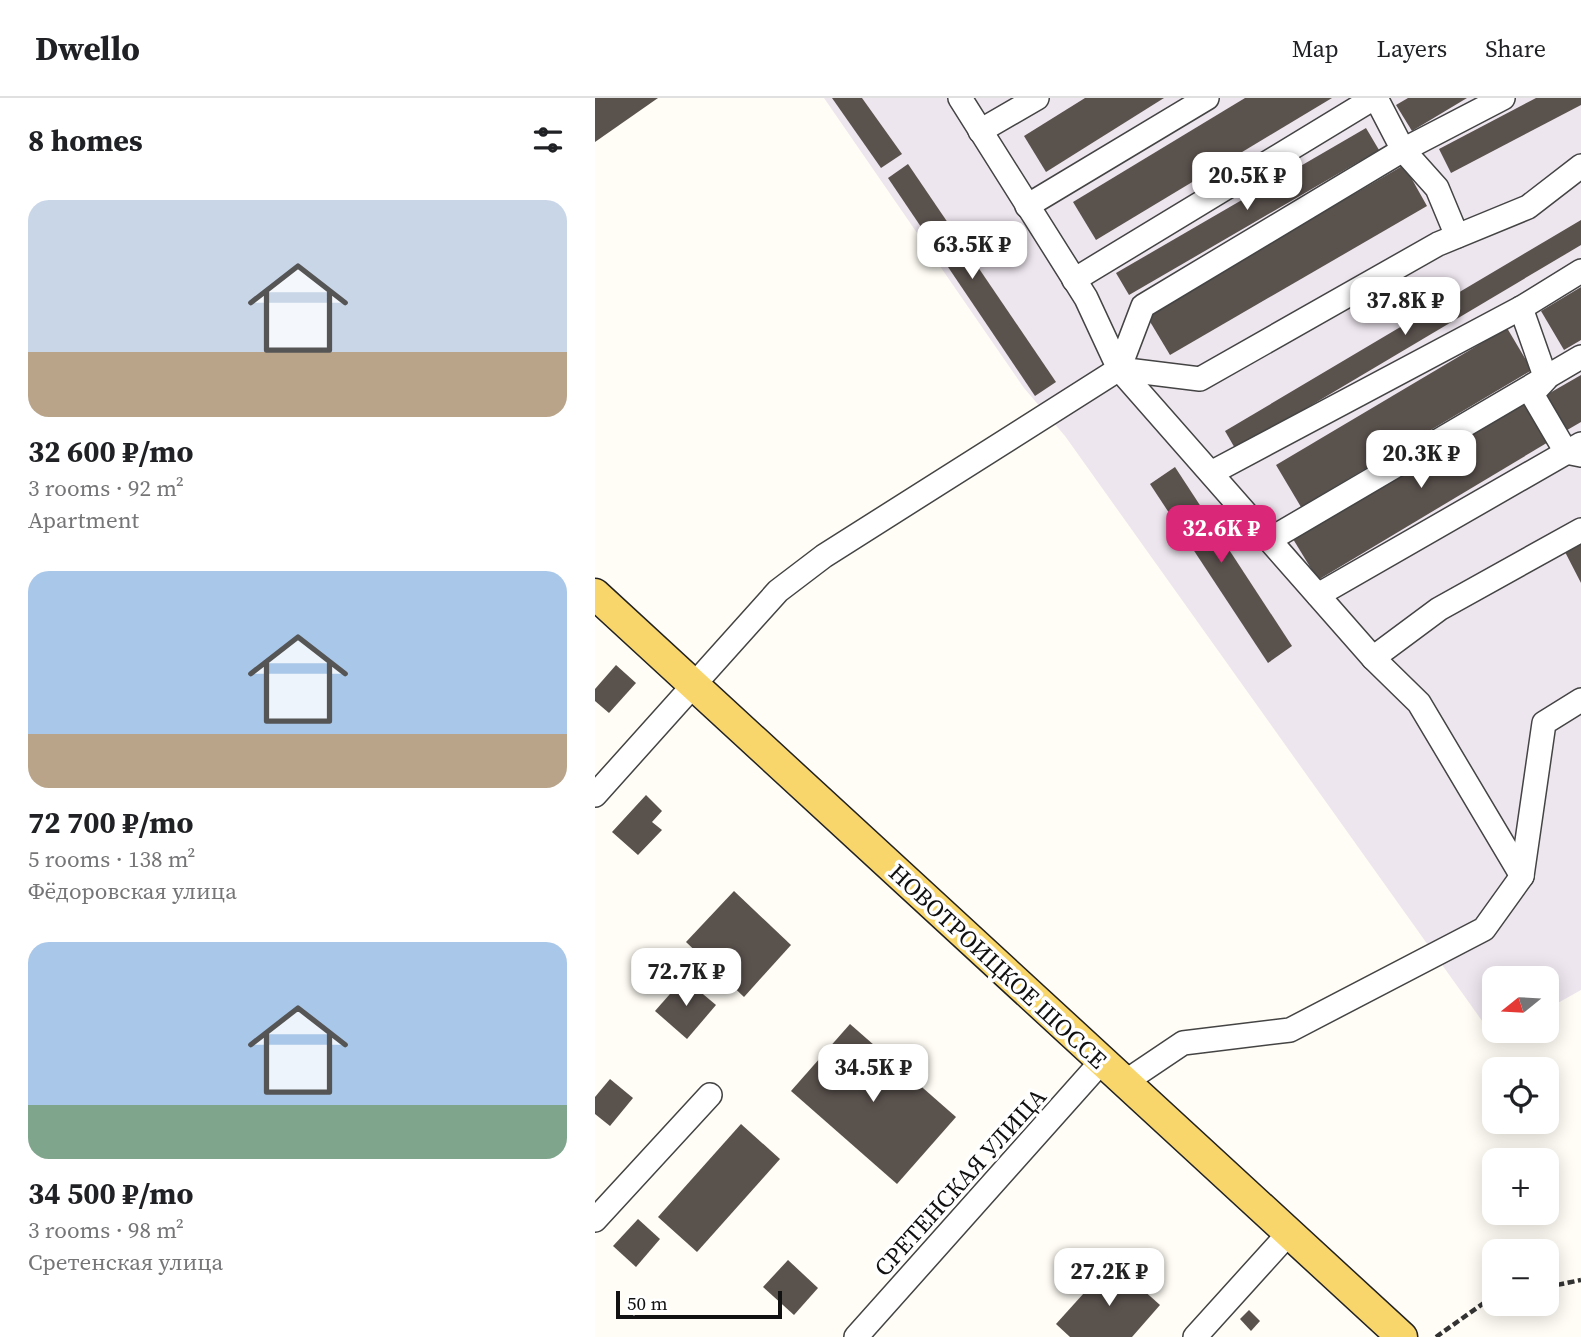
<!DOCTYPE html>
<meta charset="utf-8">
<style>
:root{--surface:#fff;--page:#f2f2f2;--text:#202124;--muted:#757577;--line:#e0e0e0;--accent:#db2777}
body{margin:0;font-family:"Source Serif 4",serif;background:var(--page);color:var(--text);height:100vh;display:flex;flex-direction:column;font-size:26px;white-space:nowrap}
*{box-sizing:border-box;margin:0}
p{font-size:23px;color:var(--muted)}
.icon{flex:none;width:38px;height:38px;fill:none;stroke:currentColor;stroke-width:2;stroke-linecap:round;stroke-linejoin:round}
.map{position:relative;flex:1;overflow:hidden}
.side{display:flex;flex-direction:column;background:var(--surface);width:595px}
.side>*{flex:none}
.needle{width:46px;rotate:252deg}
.tools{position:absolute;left:887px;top:868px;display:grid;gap:14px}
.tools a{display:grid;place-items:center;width:77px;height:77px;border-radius:14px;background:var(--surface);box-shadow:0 4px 18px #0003;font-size:35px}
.scale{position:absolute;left:21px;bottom:18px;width:166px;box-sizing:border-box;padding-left:7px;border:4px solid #111;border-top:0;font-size:19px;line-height:24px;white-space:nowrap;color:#111;-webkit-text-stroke:5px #fff;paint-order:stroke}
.price{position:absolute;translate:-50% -60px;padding:0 16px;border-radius:14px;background:#fff;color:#222;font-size:23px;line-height:46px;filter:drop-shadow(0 2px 4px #0008)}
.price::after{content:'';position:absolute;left:50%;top:42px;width:21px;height:16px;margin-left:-10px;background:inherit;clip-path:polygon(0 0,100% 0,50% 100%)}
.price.on{background:var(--accent);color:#fff}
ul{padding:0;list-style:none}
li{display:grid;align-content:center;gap:14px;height:371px;padding:0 28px}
li span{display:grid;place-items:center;height:217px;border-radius:21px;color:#555}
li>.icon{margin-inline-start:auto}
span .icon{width:126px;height:126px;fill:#fffc;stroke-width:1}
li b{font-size:30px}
h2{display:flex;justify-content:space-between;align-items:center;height:84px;padding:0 28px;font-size:30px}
header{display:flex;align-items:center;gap:42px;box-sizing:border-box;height:98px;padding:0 35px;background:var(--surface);border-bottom:2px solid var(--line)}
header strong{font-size:33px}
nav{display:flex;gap:38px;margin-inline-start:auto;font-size:24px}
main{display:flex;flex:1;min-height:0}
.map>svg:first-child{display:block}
.industrial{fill:#eee6ef}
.building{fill:#5a524d}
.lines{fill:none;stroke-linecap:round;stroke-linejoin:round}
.minor-casing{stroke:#444;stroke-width:26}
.major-casing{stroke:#222;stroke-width:33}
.path{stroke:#333;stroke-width:4.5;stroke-dasharray:7 3.5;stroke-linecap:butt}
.minor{stroke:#fff;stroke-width:23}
.major{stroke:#f9d66b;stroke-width:30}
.labels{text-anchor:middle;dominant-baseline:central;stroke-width:7;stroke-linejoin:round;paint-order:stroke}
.street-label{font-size:24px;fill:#111;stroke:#fff}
</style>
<header>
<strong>Dwello</strong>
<nav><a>Map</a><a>Layers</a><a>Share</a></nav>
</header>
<main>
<section class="side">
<h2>8 homes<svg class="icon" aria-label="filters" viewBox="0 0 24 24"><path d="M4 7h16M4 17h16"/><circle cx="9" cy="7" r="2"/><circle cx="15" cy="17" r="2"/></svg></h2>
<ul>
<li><span style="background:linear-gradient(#c9d6e8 70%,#b9a48a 0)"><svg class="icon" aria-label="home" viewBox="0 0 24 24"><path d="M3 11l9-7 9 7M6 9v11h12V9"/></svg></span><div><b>32 600 ₽/mo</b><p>3 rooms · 92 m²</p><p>Apartment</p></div></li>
<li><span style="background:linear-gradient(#a9c7e8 75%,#b9a48a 0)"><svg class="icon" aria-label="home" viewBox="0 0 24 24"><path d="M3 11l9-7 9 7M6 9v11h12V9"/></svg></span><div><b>72 700 ₽/mo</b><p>5 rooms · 138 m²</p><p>Фёдоровская улица</p></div></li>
<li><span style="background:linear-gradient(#a9c7e8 75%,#7fa58c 0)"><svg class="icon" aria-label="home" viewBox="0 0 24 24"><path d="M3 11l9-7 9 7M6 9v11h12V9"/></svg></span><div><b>34 500 ₽/mo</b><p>3 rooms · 98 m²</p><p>Сретенская улица</p></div></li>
</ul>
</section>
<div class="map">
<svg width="986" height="1239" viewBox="0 0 986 1239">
<rect width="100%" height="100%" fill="#fffdf5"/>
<path class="industrial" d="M229,0H986V892L952,911V880H900V933H915L900,941L470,338L429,290Z"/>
<g class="building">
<path d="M0,0H63L0,44Z"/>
<path d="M237,0H267L307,56L286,70Z"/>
<path d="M490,0H569L451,74L429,38Z"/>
<path d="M650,0H737L501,142L478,104Z"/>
<path d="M813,0H872L817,33L801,7Z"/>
<path d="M941,0H986V7L856,75L844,51Z"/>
<path d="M771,30L784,52L534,197L521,175Z"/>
<path d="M313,66L461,284L440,298L293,80Z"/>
<path d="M809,67L832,108L575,257L551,217Z"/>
<path d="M986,122V147L641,352L630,333Z"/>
<path d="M986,189V242L969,252L946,213Z"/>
<path d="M912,230L937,272L706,409L681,367Z"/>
<path d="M986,277V324L967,335L946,300Z"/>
<path d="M929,302L955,343L723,482L698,441Z"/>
<path d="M580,369L697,548L673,565L555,386Z"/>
<path d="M986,444V485L969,452Z"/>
<path d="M21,567L41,585L14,615L0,603V591Z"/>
<path d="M51,697L67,713L57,724L67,732L43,757L17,734Z"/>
<path d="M139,793L196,847L149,899L91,844Z"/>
<path d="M89,880L121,907L92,941L60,913Z"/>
<path d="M255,926L361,1019L302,1086L196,993Z"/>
<path d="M15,981L38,1000L15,1028L0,1016V999Z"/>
<path d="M146,1026L185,1061L102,1154L63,1119Z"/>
<path d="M43,1121L65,1141L41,1169L18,1148Z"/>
<path d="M193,1162L223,1190L199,1217L168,1189Z"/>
<path d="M517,1164L565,1207L537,1239H475L461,1226Z"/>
<path d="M654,1212L665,1223L656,1233L645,1221Z"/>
</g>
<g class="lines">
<defs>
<g id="minor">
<path d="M365,0L491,200L524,271L605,281L843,146L933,109L986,68"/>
<path d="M781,0L808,52L842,90L862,138"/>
<path d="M385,33L442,0"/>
<path d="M432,108L612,0"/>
<path d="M479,182L779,0"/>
<path d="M926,210L951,281L937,296L971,354L986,357"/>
<path d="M524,271L778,560L824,605L927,778"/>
<path d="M616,375L926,210L986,173"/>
<path d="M674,442L986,259"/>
<path d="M723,497L986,346"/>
<path d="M778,560L844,511L986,432"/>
<path d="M0,697L183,493L229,458L524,271L548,208L808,52L908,0"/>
<path d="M530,984L588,945L695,932L889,831L927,778L949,625L986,602"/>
<path d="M0,1122L115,997"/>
<path d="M261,1239L507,963"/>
<path d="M600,1239L694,1135"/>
</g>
<path id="major" d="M0,496L807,1239"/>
</defs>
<use href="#minor" class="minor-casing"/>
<use href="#major" class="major-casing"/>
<g class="path">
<path d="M952,1189L986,1182"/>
<path d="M841,1239L900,1197"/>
</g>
<use href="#minor" class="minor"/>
<use href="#major" class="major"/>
</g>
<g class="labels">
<g class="street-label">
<text transform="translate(403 868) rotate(43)">НОВОТРОИЦКОЕ ШОССЕ</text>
<text transform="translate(365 1084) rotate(-48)">СРЕТЕНСКАЯ УЛИЦА</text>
</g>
</g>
</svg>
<div class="tools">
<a><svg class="needle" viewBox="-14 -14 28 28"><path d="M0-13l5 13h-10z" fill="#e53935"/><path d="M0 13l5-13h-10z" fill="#757577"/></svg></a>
<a><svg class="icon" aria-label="locate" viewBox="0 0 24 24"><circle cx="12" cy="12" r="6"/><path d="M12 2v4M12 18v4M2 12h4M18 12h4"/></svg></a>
<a>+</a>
<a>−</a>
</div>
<div class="scale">50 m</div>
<b class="price" style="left:652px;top:114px">20.5K ₽</b>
<b class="price" style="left:377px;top:183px">63.5K ₽</b>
<b class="price" style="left:810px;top:239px">37.8K ₽</b>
<b class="price" style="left:826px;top:392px">20.3K ₽</b>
<b class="price on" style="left:626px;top:467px">32.6K ₽</b>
<b class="price" style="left:91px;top:910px">72.7K ₽</b>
<b class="price" style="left:278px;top:1006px">34.5K ₽</b>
<b class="price" style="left:514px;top:1210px">27.2K ₽</b>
</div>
</main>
